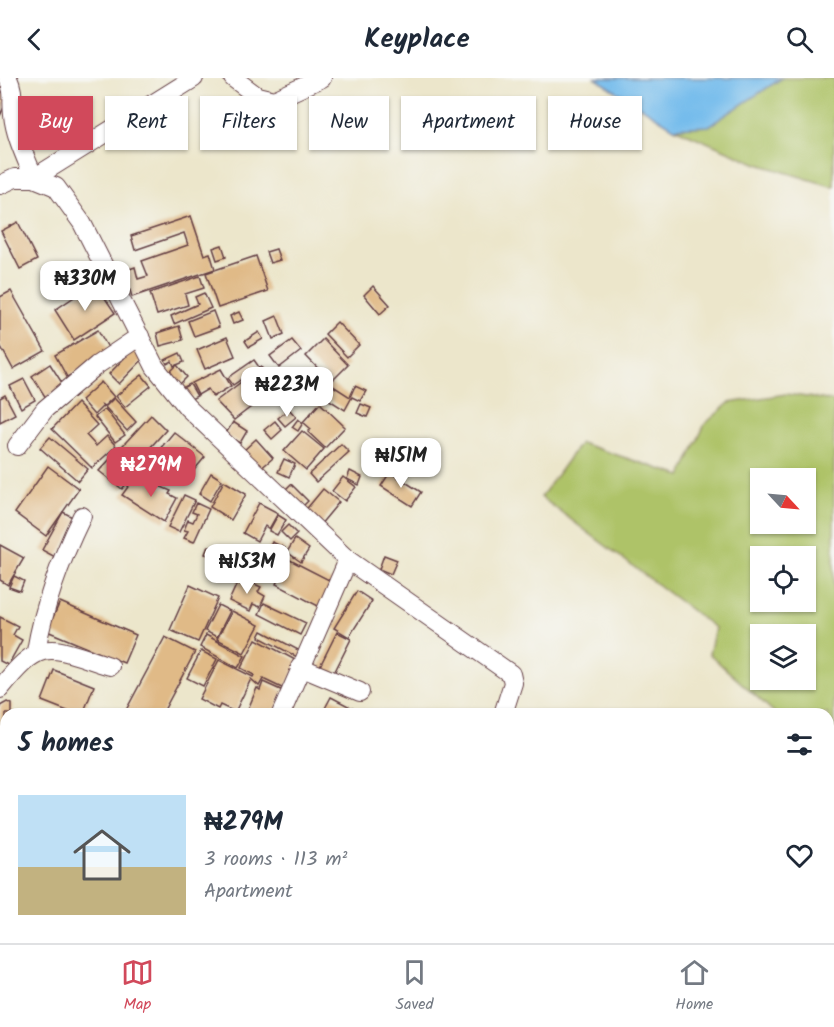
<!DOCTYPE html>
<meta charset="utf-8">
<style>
:root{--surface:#fff;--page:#f2f2f3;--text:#1f2937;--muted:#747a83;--line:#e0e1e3;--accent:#d1495b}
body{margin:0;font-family:Kalam,sans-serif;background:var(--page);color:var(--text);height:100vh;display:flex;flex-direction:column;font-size:22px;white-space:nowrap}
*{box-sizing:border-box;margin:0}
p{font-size:20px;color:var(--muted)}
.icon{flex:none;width:33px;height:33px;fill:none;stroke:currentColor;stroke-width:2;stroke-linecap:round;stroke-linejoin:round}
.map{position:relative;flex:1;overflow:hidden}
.drawer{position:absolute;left:0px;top:630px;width:834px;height:236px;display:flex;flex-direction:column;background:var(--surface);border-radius:18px 18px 0 0;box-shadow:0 2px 4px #0004}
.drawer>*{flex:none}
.hud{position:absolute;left:18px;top:18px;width:798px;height:54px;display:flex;gap:12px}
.needle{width:39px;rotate:116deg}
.fabs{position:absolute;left:750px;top:390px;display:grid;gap:12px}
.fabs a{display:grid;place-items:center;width:66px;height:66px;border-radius:0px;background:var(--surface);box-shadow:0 2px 4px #0004;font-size:30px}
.price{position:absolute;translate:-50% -51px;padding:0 14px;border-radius:12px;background:#fff;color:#222;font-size:20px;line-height:39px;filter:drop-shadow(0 2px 3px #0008)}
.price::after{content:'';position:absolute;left:50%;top:36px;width:18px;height:14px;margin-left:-9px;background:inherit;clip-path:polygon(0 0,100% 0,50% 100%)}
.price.active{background:var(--accent);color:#fff}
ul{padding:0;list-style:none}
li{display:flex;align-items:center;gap:18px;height:150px;padding:0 18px}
li span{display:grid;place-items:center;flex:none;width:168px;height:120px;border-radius:0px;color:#555}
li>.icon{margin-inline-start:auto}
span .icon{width:72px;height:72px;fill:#fffc;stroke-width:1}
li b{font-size:26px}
h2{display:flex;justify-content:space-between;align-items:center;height:72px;padding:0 18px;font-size:26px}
.chip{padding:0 21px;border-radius:0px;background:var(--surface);box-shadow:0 2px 4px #0004;font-size:21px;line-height:54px}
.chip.active{background:var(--accent);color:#fff}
header{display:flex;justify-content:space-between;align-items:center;height:78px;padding:0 18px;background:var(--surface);font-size:27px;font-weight:800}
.dock{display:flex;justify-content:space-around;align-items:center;height:84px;border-top:2px solid var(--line);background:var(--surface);font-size:16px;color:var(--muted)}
.dock a{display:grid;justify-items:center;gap:3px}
.dock .active{color:var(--accent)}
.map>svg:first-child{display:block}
.green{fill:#aec367;stroke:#7c7149;stroke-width:1.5;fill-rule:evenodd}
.water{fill:#75bcec;stroke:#606e8c;stroke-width:1.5}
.building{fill:#e0ba87}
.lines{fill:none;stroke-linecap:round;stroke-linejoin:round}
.minor-casing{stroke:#623d43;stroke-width:20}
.minor{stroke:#fff;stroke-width:18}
</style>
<header><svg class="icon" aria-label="back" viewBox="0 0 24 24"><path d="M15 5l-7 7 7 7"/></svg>Keyplace<svg class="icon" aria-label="search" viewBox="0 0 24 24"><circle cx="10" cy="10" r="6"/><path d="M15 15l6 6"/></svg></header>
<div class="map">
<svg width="834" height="865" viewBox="0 0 834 865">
<rect width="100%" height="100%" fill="#f6f6f2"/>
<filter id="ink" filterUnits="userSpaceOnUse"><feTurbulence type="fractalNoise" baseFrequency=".0167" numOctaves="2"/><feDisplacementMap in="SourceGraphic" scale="12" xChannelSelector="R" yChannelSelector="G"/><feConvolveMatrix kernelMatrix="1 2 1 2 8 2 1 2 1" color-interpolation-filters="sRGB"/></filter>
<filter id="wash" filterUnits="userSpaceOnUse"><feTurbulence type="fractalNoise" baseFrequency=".008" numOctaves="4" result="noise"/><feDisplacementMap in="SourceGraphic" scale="24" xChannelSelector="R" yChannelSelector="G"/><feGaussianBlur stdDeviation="1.35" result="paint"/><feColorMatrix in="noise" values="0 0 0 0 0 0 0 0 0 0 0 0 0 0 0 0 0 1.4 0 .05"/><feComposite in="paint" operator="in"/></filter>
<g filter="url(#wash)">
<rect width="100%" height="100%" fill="#ece6cb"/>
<g class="green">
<path d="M782,0H834V109L758,86L674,50L709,48Z"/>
<path d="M786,316L834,323V687L828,682V636H776L709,576L715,550L541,419L580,365L681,398L705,346L729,325ZM760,400H806V446H760ZM760,478H806V524H760ZM760,556H806V602H760Z"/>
</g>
<path class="water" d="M595,0H782L709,48L674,50Z"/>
<g id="blocks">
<g class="building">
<path d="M0,13L9,17L0,38Z"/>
<path d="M191,138L204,177L210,175L215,191L132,219L124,193L135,189L138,201L148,198L142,183L188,167L184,155L135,172L131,158Z"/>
<path d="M18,144L37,182L20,191L1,153Z"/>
<path d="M222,167L226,179L217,182L213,170Z"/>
<path d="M276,171L280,182L270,185L266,174Z"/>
<path d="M256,178L268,213L218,230L206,195Z"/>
<path d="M200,198L204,210L185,216L188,227L157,237L150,215Z"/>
<path d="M95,205L115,235L74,262L55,232Z"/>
<path d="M373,208L390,227L380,236L364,217Z"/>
<path d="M11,213L45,273L13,291L0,267V219Z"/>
<path d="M204,215L211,230L174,246L171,238L198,226L195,219Z"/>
<path d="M213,233L219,249L194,258L188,243Z"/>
<path d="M239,234L243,242L233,246L230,238Z"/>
<path d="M277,238L284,256L273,261L266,243Z"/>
<path d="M337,244L359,267L347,279L325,256Z"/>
<path d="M179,248L183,262L160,268L157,255Z"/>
<path d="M98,252L111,275L67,299L55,277Z"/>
<path d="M259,254L263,261L249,269L245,263Z"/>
<path d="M227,259L235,278L205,291L197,272Z"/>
<path d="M323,261L348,287L331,304L306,278Z"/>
<path d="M292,262L301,273L279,290L270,278Z"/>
<path d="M134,270L144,280L119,306L109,296Z"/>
<path d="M180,275L184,284L174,288L172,283L167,286L165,282Z"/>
<path d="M254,282L259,289L233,307L228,300Z"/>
<path d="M50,286L64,308L46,320L32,298Z"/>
<path d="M177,287L187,299L180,306L169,295Z"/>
<path d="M261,289L276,310L234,342L216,323Z"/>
<path d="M221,291L231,308L213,319L208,311L198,317L192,305Z"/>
<path d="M142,297L151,308L125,329L116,318Z"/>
<path d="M24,301L35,322L21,330L10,308Z"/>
<path d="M101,304L114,319L104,328L101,326L103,328L94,337L81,322Z"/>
<path d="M190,306L197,318L189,322L182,310Z"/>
<path d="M330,306L350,319L355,308L366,313L360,323L352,319L345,332L323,318Z"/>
<path d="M5,317L15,336L0,344V320Z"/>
<path d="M114,320L136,344L127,353L105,329Z"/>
<path d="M77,325L97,347L86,357L96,368L107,358L116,368L92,390L52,351Z"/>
<path d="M320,325L345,349L325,370L308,354L311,351L303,344Z"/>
<path d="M361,326L371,330L367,339L357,335Z"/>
<path d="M105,331L125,357L115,364L95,339Z"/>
<path d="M289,331L296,339L285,348L278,340Z"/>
<path d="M151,337L166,352L139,382L144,386L122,411L99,393Z"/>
<path d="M298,341L303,345L298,353L292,349Z"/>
<path d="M275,343L282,352L272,361L264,352Z"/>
<path d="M233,344L247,353L240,365L225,357Z"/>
<path d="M302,353L324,371L306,392L284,373Z"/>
<path d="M174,354L205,379L185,403L154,378Z"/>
<path d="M50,359L88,391L78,403L40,370Z"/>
<path d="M256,361L273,380L259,392L242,374Z"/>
<path d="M341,366L349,374L316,404L309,396Z"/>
<path d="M284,381L295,386L289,399L278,394Z"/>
<path d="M48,388L79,411L46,458L15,435Z"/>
<path d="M350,393L362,399L359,407L347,401Z"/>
<path d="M390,394L421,414L412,428L381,408Z"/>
<path d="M211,395L222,402L210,423L199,416Z"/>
<path d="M136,398L171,413L169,416L177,420L164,444L122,417Z"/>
<path d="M343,399L356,409L345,423L332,413Z"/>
<path d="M224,403L246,416L231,442L210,429Z"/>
<path d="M291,406L308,423L300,431L283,414Z"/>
<path d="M323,411L339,424L320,447L304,434Z"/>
<path d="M184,417L195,422L179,454L168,449Z"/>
<path d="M196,425L209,431L194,464L184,460L188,453L184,452L188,442L193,444L197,436L192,434Z"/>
<path d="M259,425L278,435L269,451L265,448L257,463L243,455Z"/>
<path d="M63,434L78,442L57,480L42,472Z"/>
<path d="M278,437L286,442L277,457L269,453Z"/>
<path d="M288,447L297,456L290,463L281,454Z"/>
<path d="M295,461L309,471L301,484L287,474Z"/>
<path d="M272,464L285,470L274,493L261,487Z"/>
<path d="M0,467L24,480L8,507L0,502Z"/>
<path d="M208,468L222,472L219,480L205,476Z"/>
<path d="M384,477L397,482L391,496L379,491Z"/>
<path d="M288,481L333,504L320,529L276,506Z"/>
<path d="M14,498L24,503L20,513L9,509Z"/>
<path d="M240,499L261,509L258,514L265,518L260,529L253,526L250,533L229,523Z"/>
<path d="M190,507L218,520L198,564L170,552Z"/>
<path d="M357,513L372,523L349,559L334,550Z"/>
<path d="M60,524L136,557L124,585L47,553Z"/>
<path d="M264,525L306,545L300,557L259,536Z"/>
<path d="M218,527L230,533L217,559L205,553Z"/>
<path d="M232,533L259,547L244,575L217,561Z"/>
<path d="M0,539L18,548L13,557L22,562L8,587L0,583Z"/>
<path d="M262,553L304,575L301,581L259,559Z"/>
<path d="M337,554L351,561L332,599L318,592Z"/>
<path d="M206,557L245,578L238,590L200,569Z"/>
<path d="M165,559L195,574L162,636H124Z"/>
<path d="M256,561L299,584L284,611L263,601L259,608L251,601L235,634L220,627L218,631L199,621L219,582L253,599L254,597L241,590Z"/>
<path d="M201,573L217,581L203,608L187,600Z"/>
<path d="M54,592L94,608L83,636H75L42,623Z"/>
<path d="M263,604L283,613L274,636H246L257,610L260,612Z"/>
<path d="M331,619L360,634L359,636H322Z"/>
<path d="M7,624L12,626V636H6V662H0V628Z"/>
<path d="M6,700V750L4,746L0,748V703Z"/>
<path d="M6,752V765L2,767L0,754Z"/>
<path d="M108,860H118L120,865H93Z"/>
<rect x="142" y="860" width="31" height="5"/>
<path d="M665,860H677L690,865H662Z"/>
<path d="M737,860H757L754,865Z"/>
</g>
</g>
</g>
<g filter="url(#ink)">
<use href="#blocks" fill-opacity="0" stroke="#623d43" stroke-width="1.5"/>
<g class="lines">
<defs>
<g id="minor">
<path d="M8,0C15,16 11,21 13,37C15,58 26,80 34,100"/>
<path d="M233,0L257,18L274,22L322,0"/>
<path d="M34,100L194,0"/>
<path d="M0,107L15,100H34L56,109L82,145L155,289L187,329L348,482L511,596L513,605L503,636"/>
<path d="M17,368L45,331L97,287L140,258"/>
<path d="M36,573C44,526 61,481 82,438"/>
<path d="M300,589L360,614"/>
<path d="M0,611C43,557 49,569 110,588"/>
<path d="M281,636L348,482"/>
<path d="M0,809L6,822"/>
<path d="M828,820L834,832"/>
<path d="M23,860L25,865"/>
<path d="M478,860V865"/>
<path d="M773,865L775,860"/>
</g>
</defs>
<use href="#minor" class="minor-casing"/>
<use href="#minor" class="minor"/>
</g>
</g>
</svg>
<div class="fabs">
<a><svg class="needle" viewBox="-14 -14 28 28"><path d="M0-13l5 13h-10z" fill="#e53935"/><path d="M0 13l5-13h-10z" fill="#747a83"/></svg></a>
<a><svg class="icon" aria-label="locate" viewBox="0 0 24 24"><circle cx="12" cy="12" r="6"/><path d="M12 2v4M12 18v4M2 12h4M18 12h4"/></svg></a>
<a><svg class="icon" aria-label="layers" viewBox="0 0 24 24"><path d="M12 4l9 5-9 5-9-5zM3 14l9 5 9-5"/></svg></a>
</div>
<b class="price" style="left:85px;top:234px">₦330M</b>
<b class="price" style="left:287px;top:340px">₦223M</b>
<b class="price" style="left:401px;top:411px">₦151M</b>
<b class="price active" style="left:151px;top:420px">₦279M</b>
<b class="price" style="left:247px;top:517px">₦153M</b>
<div class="hud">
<a class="chip active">Buy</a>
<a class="chip">Rent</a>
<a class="chip">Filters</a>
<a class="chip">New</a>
<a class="chip">Apartment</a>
<a class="chip">House</a>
</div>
<section class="drawer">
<h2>5 homes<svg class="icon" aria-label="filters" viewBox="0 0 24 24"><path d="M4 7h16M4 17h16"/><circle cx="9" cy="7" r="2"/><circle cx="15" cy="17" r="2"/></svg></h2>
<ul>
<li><span style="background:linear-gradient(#bfe0f5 60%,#c2b280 0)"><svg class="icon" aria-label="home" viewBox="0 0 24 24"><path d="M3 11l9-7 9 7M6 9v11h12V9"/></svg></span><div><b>₦279M</b><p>3 rooms · 113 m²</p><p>Apartment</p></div><svg class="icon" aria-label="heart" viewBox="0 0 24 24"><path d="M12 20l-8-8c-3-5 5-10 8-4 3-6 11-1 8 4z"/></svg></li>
</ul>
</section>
</div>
<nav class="dock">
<a class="active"><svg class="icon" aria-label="map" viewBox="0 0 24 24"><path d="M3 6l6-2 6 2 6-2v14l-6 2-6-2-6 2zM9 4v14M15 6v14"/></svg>Map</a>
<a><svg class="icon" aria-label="saved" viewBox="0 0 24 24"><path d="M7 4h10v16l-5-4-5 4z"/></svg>Saved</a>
<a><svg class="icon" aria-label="home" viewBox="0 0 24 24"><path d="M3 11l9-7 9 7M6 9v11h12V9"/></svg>Home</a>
</nav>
